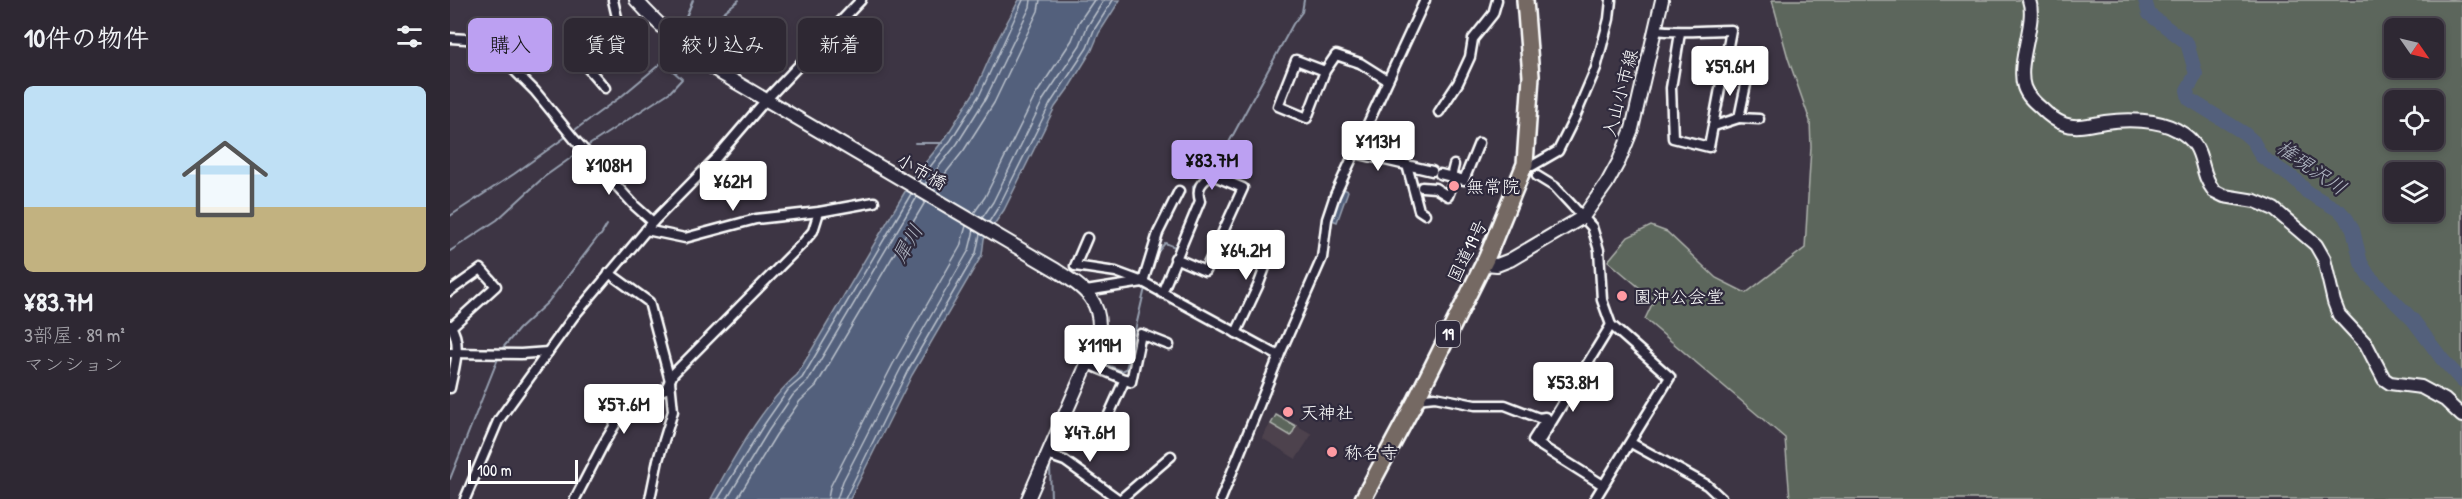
<!DOCTYPE html>
<html lang="ja">
<meta charset="utf-8">
<style>
:root{--surface:#2e2833;--page:#36303b;--text:#f1f3f6;--muted:#a7a6ac;--line:#49444e;--accent:#bca0f2}
body{margin:0;font-family:"Patrick Hand","Klee One",sans-serif;background:var(--page);color:var(--text);height:100vh;display:flex;flex-direction:column;font-size:22px;white-space:nowrap}
*{box-sizing:border-box;margin:0}
p{font-size:20px;color:var(--muted)}
.icon{flex:none;width:33px;height:33px;fill:none;stroke:currentColor;stroke-width:2;stroke-linecap:round;stroke-linejoin:round}
.map{position:relative;flex:1;overflow:hidden}
.panel{display:flex;flex-direction:column;background:var(--surface);width:450px}
.panel>*{flex:none}
.guide{position:absolute;left:18px;top:18px;width:570px;height:54px;display:flex;gap:12px}
.needle{width:39px;rotate:124deg}
.fabs{position:absolute;left:1934px;top:18px;display:grid;gap:12px}
.fabs a{display:grid;place-items:center;width:60px;height:60px;border-radius:9px;background:var(--surface);box-shadow:0 3px 9px #0003,0 0 0 2px var(--line);font-size:30px}
.scale{position:absolute;left:18px;bottom:15px;width:110px;box-sizing:border-box;padding-left:6px;border:3px solid #fff;border-top:0;font-size:16px;line-height:21px;white-space:nowrap;color:#fff;-webkit-text-stroke:4px #2f2a3d;paint-order:stroke}
.price{position:absolute;translate:-50% -51px;padding:0 14px;border-radius:6px;background:#fff;color:#222;font-size:20px;line-height:39px;filter:drop-shadow(0 2px 3px #0008)}
.price::after{content:'';position:absolute;left:50%;top:36px;width:18px;height:14px;margin-left:-9px;background:inherit;clip-path:polygon(0 0,100% 0,50% 100%)}
.price.on{background:var(--accent);color:#111}
ul{padding:0;list-style:none}
li{display:grid;align-content:center;gap:12px;height:318px;padding:0 24px}
li span{display:grid;place-items:center;height:186px;border-radius:9px;color:#555}
li>.icon{margin-inline-start:auto}
span .icon{width:108px;height:108px;fill:#fffc;stroke-width:1}
li b{font-size:26px}
h2{display:flex;justify-content:space-between;align-items:center;height:72px;padding:0 24px;font-size:26px}
.pill{padding:0 21px;border-radius:9px;background:var(--surface);box-shadow:0 3px 9px #0003,0 0 0 2px var(--line);font-size:21px;line-height:54px}
.pill.on{background:var(--accent);color:#111}
main{display:flex;flex:1;min-height:0}
.map>svg:first-child{display:block}
.built{fill:#4e424d}
.green{fill:#5c665b;stroke:#aeb2ad;stroke-width:1.5;fill-rule:evenodd}
.water{fill:#52617c;stroke:#97a0b0;stroke-width:1.5}
.lines{fill:none;stroke-linecap:round;stroke-linejoin:round}
.shore{stroke:#bac0cb;stroke-width:1.5}
.stream{stroke:#97a0b0;stroke-width:2}
.river{stroke:#52617c;stroke-width:14}
.street-casing{stroke:#fff;stroke-width:13}
.secondary-casing{stroke:#fff;stroke-width:16}
.highway-casing{stroke:#fff;stroke-width:20}
.street{stroke:#2f2a3d;stroke-width:8}
.secondary{stroke:#2f2a3d;stroke-width:12}
.highway{stroke:#756964;stroke-width:15}
.poi-dot{fill:#ff9aa2;stroke:#2f2a3d;stroke-width:2}
.labels{text-anchor:middle;dominant-baseline:central;stroke-width:4.5;stroke-linejoin:round;paint-order:stroke}
.shield{fill:#2f2a3d;stroke:#c1bfc5;stroke-width:1.5}
.shield-label{font-size:16px;font-weight:bold;fill:#fff}
.street-label{font-size:18px;fill:#fff;stroke:#2f2a3d}
.poi-label{font-size:18px;fill:#fff;stroke:#2f2a3d;text-anchor:start}
.water-label{font-size:20px;font-style:italic;fill:#b1b8c4;stroke:#2f2a3d}
</style>
<main>
<section class="panel">
<h2>10件の物件<svg class="icon" aria-label="filters" viewBox="0 0 24 24"><path d="M4 7h16M4 17h16"/><circle cx="9" cy="7" r="2"/><circle cx="15" cy="17" r="2"/></svg></h2>
<ul>
<li><span style="background:linear-gradient(#bfe0f5 65%,#c2b280 0)"><svg class="icon" aria-label="home" viewBox="0 0 24 24"><path d="M3 11l9-7 9 7M6 9v11h12V9"/></svg></span><div><b>¥83.7M</b><p>3部屋 · 89 m²</p><p>マンション</p></div></li>
</ul>
</section>
<div class="map">
<svg width="2012" height="499" viewBox="0 0 2012 499">
<rect width="100%" height="100%" fill="#3d3544"/>
<filter id="ink" filterUnits="userSpaceOnUse"><feTurbulence type="fractalNoise" baseFrequency=".0167" numOctaves="2"/><feDisplacementMap in="SourceGraphic" scale="12" xChannelSelector="R" yChannelSelector="G"/><feConvolveMatrix kernelMatrix="1 2 1 2 8 2 1 2 1" color-interpolation-filters="sRGB"/></filter>
<g filter="url(#ink)">
<path class="built" d="M826,414L862,434L846,459L812,438Z"/>
<g class="green">
<path d="M1322,0H2012V499H1340L1335,438L1195,319L1204,300L1158,261L1178,237L1201,226L1217,232L1266,278L1296,293L1355,248L1361,147L1360,121L1338,58ZM1944,28H1983V68H1944ZM1944,100H1983V140H1944ZM1944,172H1983V212H1944Z"/>
<path d="M826,415L846,426L841,436L821,424Z"/>
</g>
<g class="water">
<path d="M569,0H670L649,33L642,50L618,89L605,107L554,210L534,239L532,255L462,375L400,499H261C282,460 314,403 347,375L463,178L496,137L525,91L548,39Z"/>
<path d="M894,189L898,191L887,222L882,220V216Z"/>
</g>
<g class="lines">
<g class="shore">
<path d="M469,181L501,140L530,94L573,0"/>
<path d="M475,184L507,144L536,98L580,7L581,0"/>
<path d="M483,189L514,150L544,103L588,11L590,0"/>
<path d="M524,213L535,197L585,96L622,40L629,22L644,0"/>
<path d="M532,218L543,202L593,100L630,45L637,27L654,0"/>
<path d="M539,222L549,206L600,104L637,48L644,30L663,0"/>
<path d="M268,499L313,426L338,390L352,378L461,194"/>
<path d="M277,499L319,430L343,395L358,381L467,197"/>
<path d="M287,499L326,435L350,401L366,386L475,202"/>
<path d="M378,499L380,487L443,364L510,247L516,226"/>
<path d="M387,499L393,481L451,368L519,250L524,230"/>
<path d="M395,499L457,372L526,253L530,234"/>
</g>
<g class="stream">
<path d="M225,31L234,22L243,0"/>
<path d="M237,41L289,0"/>
<path d="M122,132L173,95L228,49"/>
<path d="M465,143H493"/>
<path d="M139,145L220,92L232,79L223,71L210,50L220,37"/>
<path d="M745,195L743,186L770,159L843,24L852,12L854,0"/>
<path d="M0,216L64,174L117,136"/>
<path d="M0,251L47,220L94,177L132,150"/>
<path d="M706,254L715,243L725,247L746,200"/>
<path d="M51,350L69,329L98,302L148,237L151,235L157,225"/>
<path d="M648,361L672,371L676,369L695,288"/>
<path d="M600,467L601,499"/>
<path d="M0,479L49,356"/>
</g>
<path class="river" d="M1695,0L1699,14L1737,43L1746,74L1737,90L1739,99L1794,133L1803,141L1812,157L1847,181L1857,192L1890,211L1897,219L1903,230L1911,263L1919,276L1963,320L1992,359L2012,381"/>
<defs>
<g id="street">
<path d="M1205,30C1230,33 1255,30 1281,30L1259,147L1223,138L1221,88L1230,33"/>
<path d="M0,38L16,39L34,44L49,55L85,91L125,140L185,206L203,222"/>
<path d="M875,71L846,60L828,106L857,118L875,71L886,55L910,63L937,80"/>
<path d="M155,88L129,58L169,26L163,0"/>
<path d="M989,112L1008,83L1020,57L1023,39L1043,14L1047,0"/>
<path d="M1289,118L1309,119"/>
<path d="M1264,126L1289,118L1299,70"/>
<path d="M905,153L982,171"/>
<path d="M1075,164L1082,166L1108,151L1125,117L1146,68L1159,19L1161,0"/>
<path d="M957,165L969,210L975,214"/>
<path d="M990,174L1014,180L1029,143"/>
<path d="M1087,176L1105,187L1142,227L1149,250L1152,300L1161,325L1220,377L1145,499"/>
<path d="M1001,177L1004,165"/>
<path d="M972,187L985,188L998,196L1005,178"/>
<path d="M196,230L235,238L306,219L369,212L424,202"/>
<path d="M637,238L625,266L666,272L693,282L708,233L729,191"/>
<path d="M159,273L199,302L220,381L223,411L208,460L200,499"/>
<path d="M0,291L31,269L46,286L1,327"/>
<path d="M636,291L693,282L829,356"/>
<path d="M712,293L750,201C746,188 751,182 762,175L793,188L755,271L725,258"/>
<path d="M0,325C13,343 4,367 0,388"/>
<path d="M786,333L808,286L826,238"/>
<path d="M0,353L71,354L98,352"/>
<path d="M638,364L681,382L691,334L719,345"/>
<path d="M966,399L985,397L1025,405H1055L1089,418L1095,417L1097,418L1083,440L1088,444"/>
<path d="M662,434L653,428L675,379"/>
<path d="M1181,443L1257,485L1272,499"/>
<path d="M598,455L615,461L668,499"/>
<path d="M1153,485L1088,444L1161,325"/>
<path d="M15,499L48,421L124,316L203,222L267,157L315,101L411,0"/>
<path d="M125,499L154,443L177,405L181,402L216,389L223,374L351,245L363,231L369,212"/>
<path d="M671,499L721,456"/>
<path d="M771,499L829,356L872,258L877,219L885,195L975,0"/>
</g>
<g id="secondary">
<path d="M186,0C212,29 240,53 272,74L606,270C635,289 654,301 648,339L578,499"/>
<path d="M1579,0C1587,22 1566,62 1574,87C1577,96 1584,102 1591,108C1597,114 1606,121 1614,124C1627,129 1641,124 1655,122C1676,119 1708,119 1727,130C1759,147 1746,168 1764,191L1774,196L1805,201L1824,209L1866,245L1874,259L1884,302L1889,315L1916,344L1934,379L1940,383L1971,387L1995,400L2012,416"/>
<path d="M1034,264L1047,265L1060,260L1133,217L1157,183L1169,161L1182,129L1212,0"/>
</g>
<path id="highway" d="M913,499L966,400L1037,257L1075,164L1081,76L1075,0"/>
</defs>
<use href="#street" class="street-casing"/>
<use href="#secondary" class="secondary-casing"/>
<use href="#highway" class="highway-casing"/>
<use href="#street" class="street"/>
<use href="#secondary" class="secondary"/>
<use href="#highway" class="highway"/>
</g>
</g>
<g class="poi-dot">
<circle cx="1004" cy="186" r="6"/>
<circle cx="1172" cy="296" r="6"/>
<circle cx="838" cy="412" r="6"/>
<circle cx="882" cy="452" r="6"/>
</g>
<g class="labels">
<rect class="shield" x="986" y="321" width="24" height="26" rx="4.5"/>
<g class="shield-label">
<text x="998" y="334">19</text>
</g>
<g class="street-label">
<text transform="translate(1170 93) rotate(-75)">入山小市線</text>
<text transform="translate(472 171) rotate(30)">小市橋</text>
<text transform="translate(1017 251) rotate(-64)">国道19号</text>
</g>
<g class="poi-label">
<text x="1016" y="186">無常院</text>
<text x="1184" y="296">園沖公会堂</text>
<text x="850" y="412">天神社</text>
<text x="894" y="452">称名寺</text>
</g>
<g class="water-label">
<text transform="translate(1862 167) rotate(35)">権現沢川</text>
<text transform="translate(457 243) rotate(-60)">犀川</text>
</g>
</g>
</svg>
<div class="fabs">
<a><svg class="needle" viewBox="-14 -14 28 28"><path d="M0-13l5 13h-10z" fill="#e53935"/><path d="M0 13l5-13h-10z" fill="#a7a6ac"/></svg></a>
<a><svg class="icon" aria-label="locate" viewBox="0 0 24 24"><circle cx="12" cy="12" r="6"/><path d="M12 2v4M12 18v4M2 12h4M18 12h4"/></svg></a>
<a><svg class="icon" aria-label="layers" viewBox="0 0 24 24"><path d="M12 4l9 5-9 5-9-5zM3 14l9 5 9-5"/></svg></a>
</div>
<div class="scale">100 m</div>
<b class="price" style="left:1280px;top:97px">¥59.6M</b>
<b class="price" style="left:928px;top:172px">¥113M</b>
<b class="price on" style="left:762px;top:191px">¥83.7M</b>
<b class="price" style="left:159px;top:196px">¥108M</b>
<b class="price" style="left:283px;top:212px">¥62M</b>
<b class="price" style="left:796px;top:281px">¥64.2M</b>
<b class="price" style="left:650px;top:376px">¥119M</b>
<b class="price" style="left:1123px;top:413px">¥53.8M</b>
<b class="price" style="left:174px;top:435px">¥57.6M</b>
<b class="price" style="left:640px;top:463px">¥47.6M</b>
<div class="guide">
<a class="pill on">購入</a>
<a class="pill">賃貸</a>
<a class="pill">絞り込み</a>
<a class="pill">新着</a>
</div>
</div>
</main>
